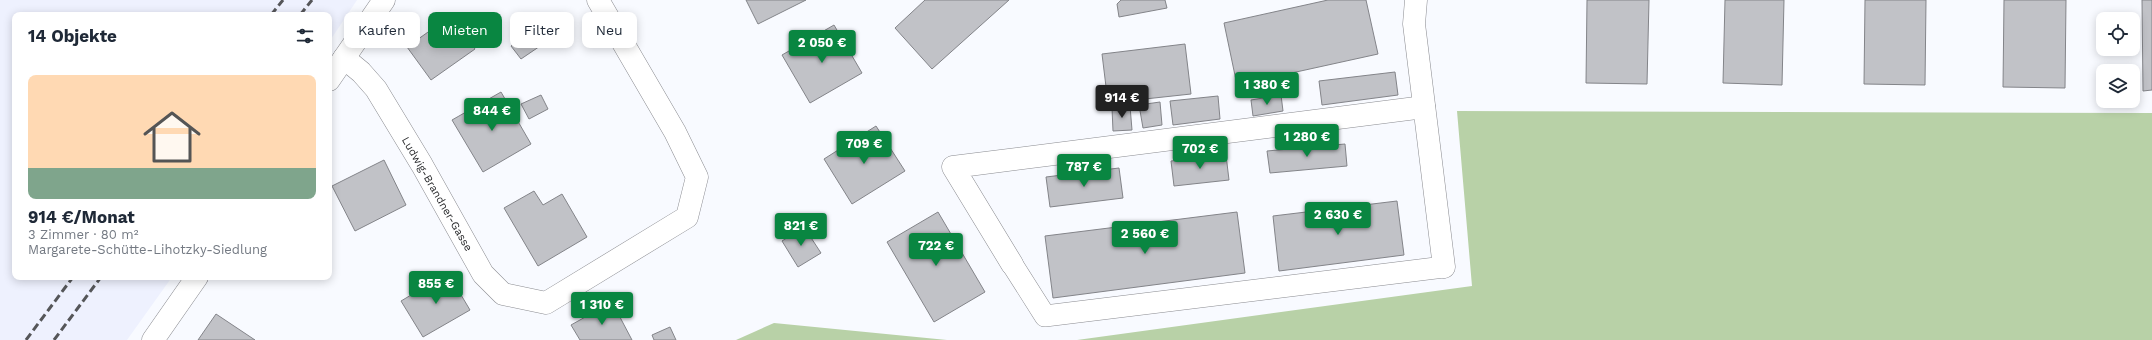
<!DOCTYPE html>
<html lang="de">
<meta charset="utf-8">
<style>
:root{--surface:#fff;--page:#f2f2f3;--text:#1f2937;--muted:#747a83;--line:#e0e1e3;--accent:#098641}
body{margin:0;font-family:"Work Sans",sans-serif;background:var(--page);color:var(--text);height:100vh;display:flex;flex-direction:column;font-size:15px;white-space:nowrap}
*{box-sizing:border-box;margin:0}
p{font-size:13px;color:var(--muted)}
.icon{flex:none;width:22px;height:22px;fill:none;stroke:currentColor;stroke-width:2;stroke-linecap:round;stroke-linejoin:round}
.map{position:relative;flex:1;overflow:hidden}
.drawer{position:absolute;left:12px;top:12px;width:320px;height:268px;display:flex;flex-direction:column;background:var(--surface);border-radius:8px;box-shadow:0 2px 10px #0003}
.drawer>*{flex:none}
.hud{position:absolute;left:344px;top:12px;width:380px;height:36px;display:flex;gap:8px}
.controls{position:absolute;left:2096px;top:12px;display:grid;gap:8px}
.controls a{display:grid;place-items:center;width:44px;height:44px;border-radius:8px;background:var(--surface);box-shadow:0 2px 10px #0003;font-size:20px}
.price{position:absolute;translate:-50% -34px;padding:0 9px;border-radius:4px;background:var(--accent);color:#fff;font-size:13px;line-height:26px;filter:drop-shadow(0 1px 2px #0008)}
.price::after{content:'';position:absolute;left:50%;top:24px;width:12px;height:9px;margin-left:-6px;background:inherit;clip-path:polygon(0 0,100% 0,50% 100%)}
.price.active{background:#222;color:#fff}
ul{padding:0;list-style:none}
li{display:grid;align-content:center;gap:8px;height:212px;padding:0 16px}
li+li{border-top:1px solid var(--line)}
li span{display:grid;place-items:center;height:124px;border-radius:8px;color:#555}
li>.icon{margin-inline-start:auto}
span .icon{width:72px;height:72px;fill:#fffc;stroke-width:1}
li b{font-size:17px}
h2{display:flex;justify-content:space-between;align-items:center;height:48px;padding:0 16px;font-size:17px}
.chip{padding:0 14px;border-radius:8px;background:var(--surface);box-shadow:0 2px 10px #0003;font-size:14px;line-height:36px}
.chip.active{background:var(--accent);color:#fff}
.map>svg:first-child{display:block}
.built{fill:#eef1fe}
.green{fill:#b8d1a7}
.building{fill:#c1c2c7;stroke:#838489}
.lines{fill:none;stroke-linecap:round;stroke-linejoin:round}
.service-casing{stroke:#8a8b90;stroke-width:22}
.minor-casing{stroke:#8a8b90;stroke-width:23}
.service{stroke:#fff;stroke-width:21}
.minor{stroke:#fff;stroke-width:22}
.rail{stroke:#555659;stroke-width:3;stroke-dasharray:8 4;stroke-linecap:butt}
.labels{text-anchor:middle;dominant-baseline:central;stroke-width:3;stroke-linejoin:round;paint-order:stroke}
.street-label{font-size:11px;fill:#27282a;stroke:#fff}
</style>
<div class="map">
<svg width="2152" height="340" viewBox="0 0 2152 340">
<rect width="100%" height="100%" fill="#f8faff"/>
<path class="built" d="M0,0H357L329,42V15H15V277H172L127,340H0Z"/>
<g class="green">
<path d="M1457,111L2152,113V340H1077L1472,286Z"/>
<path d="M774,323L947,340H736Z"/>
</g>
<g class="building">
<path d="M746,0H806L758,24Z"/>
<path d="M925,0H1009L932,69L895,28Z"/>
<path d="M1121,0H1165L1167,8L1119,17L1117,4Z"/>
<path d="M1328,0H1366L1378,54L1237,85L1224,23Z"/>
<path d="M1587,0H1649L1647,84L1586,83Z"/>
<path d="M1725,0H1784L1782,85L1723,83Z"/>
<path d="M1865,0H1926L1925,85L1864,84Z"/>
<path d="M2004,0H2066L2065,88L2003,87Z"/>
<path d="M2142,0H2152V90L2143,91Z"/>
<path d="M452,15L475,49L431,80L407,47Z"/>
<path d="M834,25L862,73L810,103L782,55Z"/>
<path d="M539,27L549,40L521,59L511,46Z"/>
<path d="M1185,44L1191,94L1108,103L1102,54Z"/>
<path d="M1395,72L1398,95L1322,105L1319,81Z"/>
<path d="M501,92L531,144L483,172L452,120Z"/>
<path d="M541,95L548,109L529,119L521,104Z"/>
<path d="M1281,95L1283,111L1253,116L1251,100Z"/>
<path d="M1218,96L1220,119L1173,125L1170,101Z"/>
<path d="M1160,102L1162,125L1143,128L1139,105Z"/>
<path d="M1130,106L1132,130L1113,131L1112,108Z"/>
<path d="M876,126L905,171L852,204L824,159Z"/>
<path d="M1345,144L1347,166L1270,173L1267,151Z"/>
<path d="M1226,155L1229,180L1174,186L1171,161Z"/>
<path d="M384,160L406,205L355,231L332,186Z"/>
<path d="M1119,168L1123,198L1050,207L1046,177Z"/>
<path d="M534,191L543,205L562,194L587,237L538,266L504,208Z"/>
<path d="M1397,201L1404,255L1279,271L1273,216Z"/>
<path d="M938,212L985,292L934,322L887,242Z"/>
<path d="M1237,212L1245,273L1053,298L1045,236Z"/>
<path d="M804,227L821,253L798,267L782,241Z"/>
<path d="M448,273L470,310L423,337L401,301Z"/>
<path d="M612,302L632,340H580L571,325Z"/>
<path d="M216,314L255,340H198Z"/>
<path d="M670,327L676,340H654L652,335Z"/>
</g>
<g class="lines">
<defs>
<path id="service" d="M1012,264L1045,316L1444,267"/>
<g id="minor">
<path d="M1416,0L1414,24L1444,267"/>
<path d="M344,58L361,72L376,89L422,165L483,274L503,294L546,303L687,217L697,177L675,132L598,0"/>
<path d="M329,80L384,0"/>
<path d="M1012,264L953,167L1424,107"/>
<path d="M153,340L197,277"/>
</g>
</defs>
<use href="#service" class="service-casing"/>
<use href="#minor" class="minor-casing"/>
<use href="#service" class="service"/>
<use href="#minor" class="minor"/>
<g class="rail">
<path d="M271,15L283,0"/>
<path d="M300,15L312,0"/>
<path d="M26,340L73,277"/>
<path d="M54,340L101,277"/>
</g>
</g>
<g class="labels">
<g class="street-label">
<text transform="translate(437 194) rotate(60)">Ludwig-Brandner-Gasse</text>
</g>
</g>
</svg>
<div class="controls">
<a><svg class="icon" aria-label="locate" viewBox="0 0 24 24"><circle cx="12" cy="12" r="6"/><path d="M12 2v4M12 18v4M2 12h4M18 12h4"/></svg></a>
<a><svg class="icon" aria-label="layers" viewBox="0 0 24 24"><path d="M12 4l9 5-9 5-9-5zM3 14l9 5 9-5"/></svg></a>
</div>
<b class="price" style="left:822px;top:64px">2 050 €</b>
<b class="price" style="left:1267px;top:106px">1 380 €</b>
<b class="price active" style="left:1122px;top:119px">914 €</b>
<b class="price" style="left:492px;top:132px">844 €</b>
<b class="price" style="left:1307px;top:158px">1 280 €</b>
<b class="price" style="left:864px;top:165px">709 €</b>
<b class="price" style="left:1200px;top:170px">702 €</b>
<b class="price" style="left:1084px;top:188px">787 €</b>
<b class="price" style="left:1338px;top:236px">2 630 €</b>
<b class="price" style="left:801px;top:247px">821 €</b>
<b class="price" style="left:1145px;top:255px">2 560 €</b>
<b class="price" style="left:936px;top:267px">722 €</b>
<b class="price" style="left:436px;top:305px">855 €</b>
<b class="price" style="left:602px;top:326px">1 310 €</b>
<div class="hud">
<a class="chip">Kaufen</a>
<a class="chip active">Mieten</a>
<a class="chip">Filter</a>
<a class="chip">Neu</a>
</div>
<section class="drawer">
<h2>14 Objekte<svg class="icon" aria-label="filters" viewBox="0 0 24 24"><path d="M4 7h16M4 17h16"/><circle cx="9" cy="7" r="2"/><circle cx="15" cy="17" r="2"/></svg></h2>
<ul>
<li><span style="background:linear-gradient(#ffd9b3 75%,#7fa58c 0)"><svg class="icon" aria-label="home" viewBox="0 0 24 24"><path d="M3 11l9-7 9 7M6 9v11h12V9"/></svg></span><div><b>914 €/Monat</b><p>3 Zimmer · 80 m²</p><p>Margarete-Schütte-Lihotzky-Siedlung</p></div></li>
</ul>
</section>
</div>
